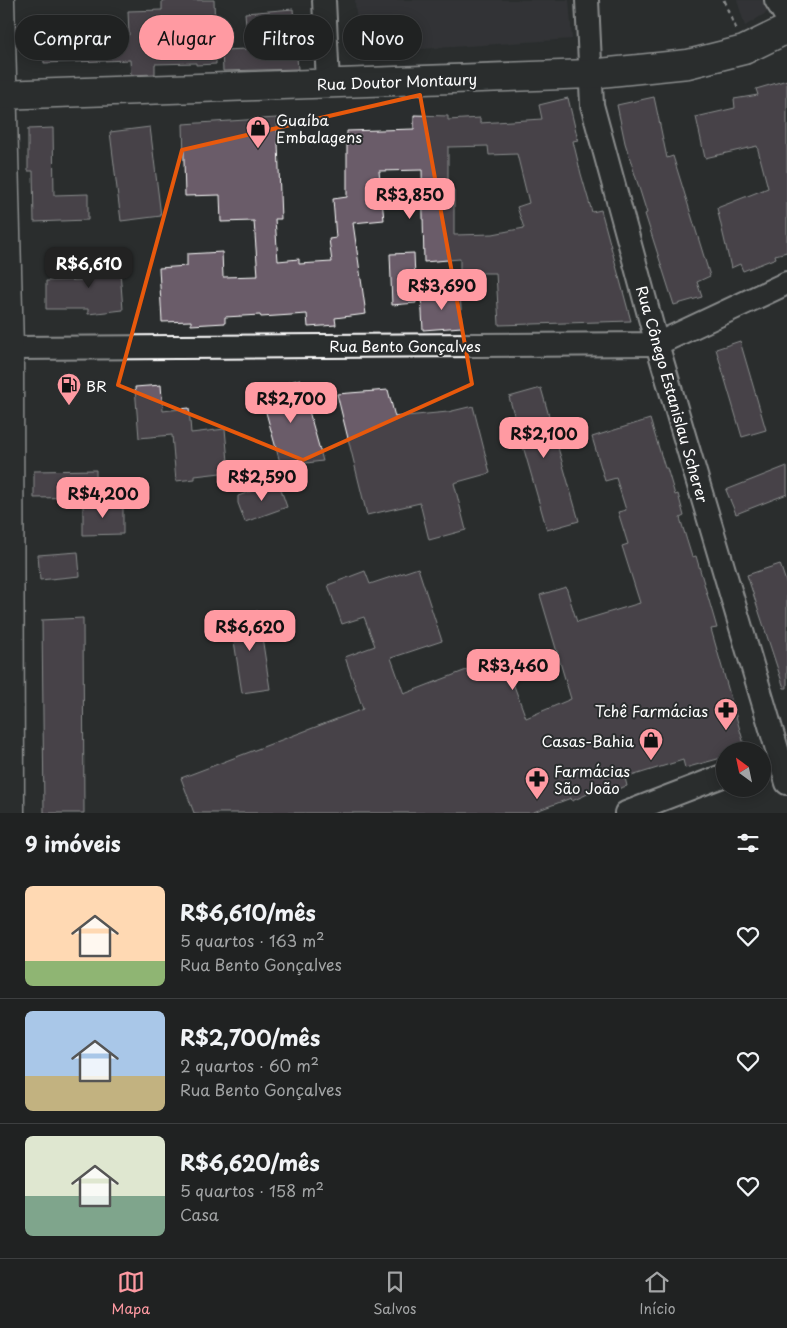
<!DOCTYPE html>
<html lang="pt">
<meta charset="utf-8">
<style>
:root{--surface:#202222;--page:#2d2f2f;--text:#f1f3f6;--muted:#a2a4a5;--line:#3d3f40;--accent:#ff9aa2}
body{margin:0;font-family:"Playpen Sans",sans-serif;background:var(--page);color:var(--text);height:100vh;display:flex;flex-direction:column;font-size:19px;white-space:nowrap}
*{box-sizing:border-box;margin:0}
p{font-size:16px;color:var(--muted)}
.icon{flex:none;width:28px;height:28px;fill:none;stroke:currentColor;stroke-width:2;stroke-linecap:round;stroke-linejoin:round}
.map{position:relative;height:813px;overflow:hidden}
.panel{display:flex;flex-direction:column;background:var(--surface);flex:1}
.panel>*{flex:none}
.banner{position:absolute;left:15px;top:15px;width:500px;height:45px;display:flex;gap:10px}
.needle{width:32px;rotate:327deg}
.fabs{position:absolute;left:716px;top:742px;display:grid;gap:10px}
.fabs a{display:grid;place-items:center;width:55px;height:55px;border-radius:50%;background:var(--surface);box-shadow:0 2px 12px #0003,0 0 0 1px var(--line);font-size:25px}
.price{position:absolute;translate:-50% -42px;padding:0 11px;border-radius:10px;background:var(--accent);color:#111;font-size:16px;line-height:32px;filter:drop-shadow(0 1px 2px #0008)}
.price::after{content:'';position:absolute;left:50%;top:30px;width:15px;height:11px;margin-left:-8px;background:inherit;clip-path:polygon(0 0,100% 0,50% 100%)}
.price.on{background:#222;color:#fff}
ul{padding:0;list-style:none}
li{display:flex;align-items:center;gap:15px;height:125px;padding:0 25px}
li+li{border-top:1px solid var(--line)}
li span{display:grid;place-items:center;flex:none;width:140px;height:100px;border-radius:8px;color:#555}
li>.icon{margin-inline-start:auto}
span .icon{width:60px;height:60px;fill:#fffc;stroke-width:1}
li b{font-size:21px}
h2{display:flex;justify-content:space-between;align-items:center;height:60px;padding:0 25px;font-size:21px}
.tag{padding:0 18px;border-radius:22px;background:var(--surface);box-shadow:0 2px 12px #0003,0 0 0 1px var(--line);font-size:18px;line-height:45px}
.tag.on{background:var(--accent);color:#111}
.dock{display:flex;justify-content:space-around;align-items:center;height:70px;border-top:1px solid var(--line);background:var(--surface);font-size:14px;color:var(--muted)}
.dock a{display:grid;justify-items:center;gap:2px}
.dock .on{color:var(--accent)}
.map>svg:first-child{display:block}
.built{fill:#3d3b40}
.building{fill:#6a5c69;stroke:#fff;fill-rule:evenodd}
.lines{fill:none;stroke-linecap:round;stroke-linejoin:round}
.minor-casing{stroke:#fff;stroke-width:26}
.major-casing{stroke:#fff;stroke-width:31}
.path{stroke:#fff;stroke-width:3;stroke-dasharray:5 4;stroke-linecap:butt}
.minor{stroke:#2a2d2e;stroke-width:22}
.major{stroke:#2a2d2e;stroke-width:28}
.marked{fill:none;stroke:#e8590c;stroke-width:4;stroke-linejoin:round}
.labels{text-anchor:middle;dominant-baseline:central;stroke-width:4;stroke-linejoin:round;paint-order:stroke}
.street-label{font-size:15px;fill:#fff;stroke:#2a2d2e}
.poi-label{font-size:15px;fill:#fff;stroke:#2a2d2e;text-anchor:start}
</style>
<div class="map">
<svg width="787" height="813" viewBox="0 0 787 813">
<rect width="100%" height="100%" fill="#2a2d2e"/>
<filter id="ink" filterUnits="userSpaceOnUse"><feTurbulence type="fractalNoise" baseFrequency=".02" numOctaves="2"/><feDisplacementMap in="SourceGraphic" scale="10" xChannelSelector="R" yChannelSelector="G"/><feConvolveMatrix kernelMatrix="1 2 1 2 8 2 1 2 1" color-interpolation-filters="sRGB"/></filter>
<g filter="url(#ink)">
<g class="built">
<path d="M355,0H569L572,39L359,53Z"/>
<path d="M737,0H787L745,26Z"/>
</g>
<g class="building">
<path d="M162,0H214L216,64L196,65V63L155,64V74L131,75L130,60L44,63L43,37L129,35L128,11L162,10Z"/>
<path d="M293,9L298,69L223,71L222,50L248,49L245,13Z"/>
<path d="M787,80V252L775,255L776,258L743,271L740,264L731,268L717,208L768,188L757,146L705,158L696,117L735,108L734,99L758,95L756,89Z"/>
<path d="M654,97L667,158L673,156L710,276L697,282L702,297L674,305L645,214L647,213L625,143L617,105Z"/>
<path d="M568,98L578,140L573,141L581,174L592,212L601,210L631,321L499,325L496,273H460V259L424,262L422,170L379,171L384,220L353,223L366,314L335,318L336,325L308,327L307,314L261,317L260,315L225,317V323L191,325V321L162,322L159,268L187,266V254L222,252L223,277L258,276L254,221L221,222L220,195L185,196L183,124L277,118L281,219H275L278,261L299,259V264L332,262L329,239L336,238L333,199L347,197V131L414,129V115L448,116V120L480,118V123L542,119L539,105ZM488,146L489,155L517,154L529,203L517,207L524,228L493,234L454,235V190H448V147Z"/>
<path d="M150,127L161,216L121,221L110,132Z"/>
<path d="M53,128L54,195L88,194V220L34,222L33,171H28V129Z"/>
<path d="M414,253L416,303L392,305L390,254Z"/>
<path d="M119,258L123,310L88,314V309H46V281L85,280L83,261Z"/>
<path d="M460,291L462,327L423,330L421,294Z"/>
<path d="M740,341L766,430L742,437L716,349Z"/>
<path d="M300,379L323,461L281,466L260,391Z"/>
<path d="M161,385L163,411L189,408L191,433L225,429L229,472L195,476V479L176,481L172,435L139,438L135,387Z"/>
<path d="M541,388L579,521L547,530L509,397Z"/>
<path d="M388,390L395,417L448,412L473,406L490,473L454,483L466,530L429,540L420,503L367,515L337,394Z"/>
<path d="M650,419L665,468H667L675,495L678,494L684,516L680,518L692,557L696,556L717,628L711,629L746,751H725V757L685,768L683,760L625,778L627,786L600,794L599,789L572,801L571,798L531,813H194L181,778L363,709L345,657L375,646L364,617L342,624L328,585L365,571L370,584L418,568L442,641L391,658L404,694L503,656L526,718L571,699L540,595L566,587L577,622L640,603L622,546L628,544L618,512L626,510L616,478L605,481L592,437Z"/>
<path d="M787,466V494L736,514L726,490Z"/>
<path d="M96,470V497L34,498V471Z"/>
<path d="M272,484H279L287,507L245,522L238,503V496Z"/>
<path d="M123,503V534L83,535V505Z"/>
<path d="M78,552L80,576L40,580L38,555Z"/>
<path d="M780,564L787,585V688H784L747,575Z"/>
<path d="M258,611L270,689L242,693L230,615Z"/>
<path d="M83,618L84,813H44L42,620Z"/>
</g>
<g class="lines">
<defs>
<g id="minor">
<path d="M324,0L328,83"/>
<path d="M587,0L592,105L657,344L787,783"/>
<path d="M776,0L787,18"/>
<path d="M9,348L657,344L787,283"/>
<path d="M626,813L725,775"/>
</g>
<g id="major">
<path d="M0,0L9,348L10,813"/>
<path d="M0,95L590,74L688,64L744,50L787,29"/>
</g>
</defs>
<use href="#minor" class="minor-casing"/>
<use href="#major" class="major-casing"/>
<path class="path" d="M724,0L736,29"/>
<use href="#minor" class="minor"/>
<use href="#major" class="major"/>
</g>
</g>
<path d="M0 0H787V813H0ZM420,95L472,384L303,460L118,385L182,150Z" fill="#2a2d2e" fill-opacity=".55" fill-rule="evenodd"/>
<path class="marked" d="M420,95L472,384L303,460L118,385L182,150Z"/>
<defs>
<symbol id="shop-pin" viewBox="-11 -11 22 30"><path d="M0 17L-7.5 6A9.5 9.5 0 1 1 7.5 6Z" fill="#ff9aa2" stroke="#2a2d2e"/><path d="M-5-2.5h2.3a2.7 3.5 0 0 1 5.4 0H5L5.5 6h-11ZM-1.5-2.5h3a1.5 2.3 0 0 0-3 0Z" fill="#111"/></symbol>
<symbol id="fuel-pin" viewBox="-11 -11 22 30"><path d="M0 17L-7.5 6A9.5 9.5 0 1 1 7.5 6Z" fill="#ff9aa2" stroke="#2a2d2e"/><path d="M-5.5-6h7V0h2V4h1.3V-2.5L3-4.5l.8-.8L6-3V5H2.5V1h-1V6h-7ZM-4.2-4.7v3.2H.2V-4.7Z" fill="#111"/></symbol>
<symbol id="pharmacy-pin" viewBox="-11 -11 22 30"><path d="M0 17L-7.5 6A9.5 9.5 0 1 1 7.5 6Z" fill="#ff9aa2" stroke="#2a2d2e"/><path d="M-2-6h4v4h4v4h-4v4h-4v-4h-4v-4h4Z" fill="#111"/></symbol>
</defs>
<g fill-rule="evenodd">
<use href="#shop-pin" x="244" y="114" width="28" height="38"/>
<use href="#fuel-pin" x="55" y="371" width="28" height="38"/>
<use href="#pharmacy-pin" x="712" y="696" width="28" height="38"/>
<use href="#shop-pin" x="637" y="726" width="28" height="38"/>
<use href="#pharmacy-pin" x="523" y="765" width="28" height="38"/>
</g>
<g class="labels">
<g class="street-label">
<text transform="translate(397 81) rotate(-2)">Rua Doutor Montaury</text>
<text x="405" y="345">Rua Bento Gonçalves</text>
<text transform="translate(673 394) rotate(74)">Rua Cônego Estanislau Scherer</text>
</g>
<g class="poi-label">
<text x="276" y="119">Guaíba<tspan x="276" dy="17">Embalagens</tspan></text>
<text x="86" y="385">BR</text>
<text x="708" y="710" text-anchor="end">Tchê Farmácias</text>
<text x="634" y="740" text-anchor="end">Casas-Bahia</text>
<text x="554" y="770">Farmácias<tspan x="554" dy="17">São João</tspan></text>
</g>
</g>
</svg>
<div class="fabs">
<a><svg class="needle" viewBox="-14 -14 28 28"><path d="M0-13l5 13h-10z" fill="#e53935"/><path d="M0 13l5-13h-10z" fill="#a2a4a5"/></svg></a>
</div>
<b class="price" style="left:410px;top:220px">R$3,850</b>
<b class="price on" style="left:89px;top:289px">R$6,610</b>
<b class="price" style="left:442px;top:311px">R$3,690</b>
<b class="price" style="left:291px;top:424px">R$2,700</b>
<b class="price" style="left:544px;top:459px">R$2,100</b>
<b class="price" style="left:262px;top:502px">R$2,590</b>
<b class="price" style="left:103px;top:519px">R$4,200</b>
<b class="price" style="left:250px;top:652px">R$6,620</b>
<b class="price" style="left:513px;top:691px">R$3,460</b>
<div class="banner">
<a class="tag">Comprar</a>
<a class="tag on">Alugar</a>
<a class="tag">Filtros</a>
<a class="tag">Novo</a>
</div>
</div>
<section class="panel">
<h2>9 imóveis<svg class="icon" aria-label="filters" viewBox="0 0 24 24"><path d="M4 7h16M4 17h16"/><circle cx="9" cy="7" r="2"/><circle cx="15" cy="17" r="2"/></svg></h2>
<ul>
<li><span style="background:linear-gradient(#ffd9b3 75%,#8fb573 0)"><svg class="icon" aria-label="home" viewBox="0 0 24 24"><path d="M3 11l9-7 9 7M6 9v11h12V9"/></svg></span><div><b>R$6,610/mês</b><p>5 quartos · 163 m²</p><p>Rua Bento Gonçalves</p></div><svg class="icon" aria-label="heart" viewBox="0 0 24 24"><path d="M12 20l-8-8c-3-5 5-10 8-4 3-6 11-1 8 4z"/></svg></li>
<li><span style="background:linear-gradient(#a9c7e8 65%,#c2b280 0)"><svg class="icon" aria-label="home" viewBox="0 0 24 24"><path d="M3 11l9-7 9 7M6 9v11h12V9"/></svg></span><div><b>R$2,700/mês</b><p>2 quartos · 60 m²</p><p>Rua Bento Gonçalves</p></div><svg class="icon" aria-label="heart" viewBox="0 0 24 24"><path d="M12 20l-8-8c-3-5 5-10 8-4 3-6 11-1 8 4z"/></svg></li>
<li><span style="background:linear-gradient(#dfe7d0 60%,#7fa58c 0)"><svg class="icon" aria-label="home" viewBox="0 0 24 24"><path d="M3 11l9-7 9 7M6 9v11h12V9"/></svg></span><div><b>R$6,620/mês</b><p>5 quartos · 158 m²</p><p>Casa</p></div><svg class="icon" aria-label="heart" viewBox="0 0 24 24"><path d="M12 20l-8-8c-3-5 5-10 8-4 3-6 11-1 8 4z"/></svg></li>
</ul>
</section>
<nav class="dock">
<a class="on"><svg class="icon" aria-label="map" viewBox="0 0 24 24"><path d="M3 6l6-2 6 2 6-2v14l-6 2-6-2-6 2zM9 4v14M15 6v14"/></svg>Mapa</a>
<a><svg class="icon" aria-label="saved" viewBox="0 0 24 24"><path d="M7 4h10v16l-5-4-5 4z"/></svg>Salvos</a>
<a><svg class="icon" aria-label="home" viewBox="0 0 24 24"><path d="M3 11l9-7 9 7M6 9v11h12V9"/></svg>Início</a>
</nav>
